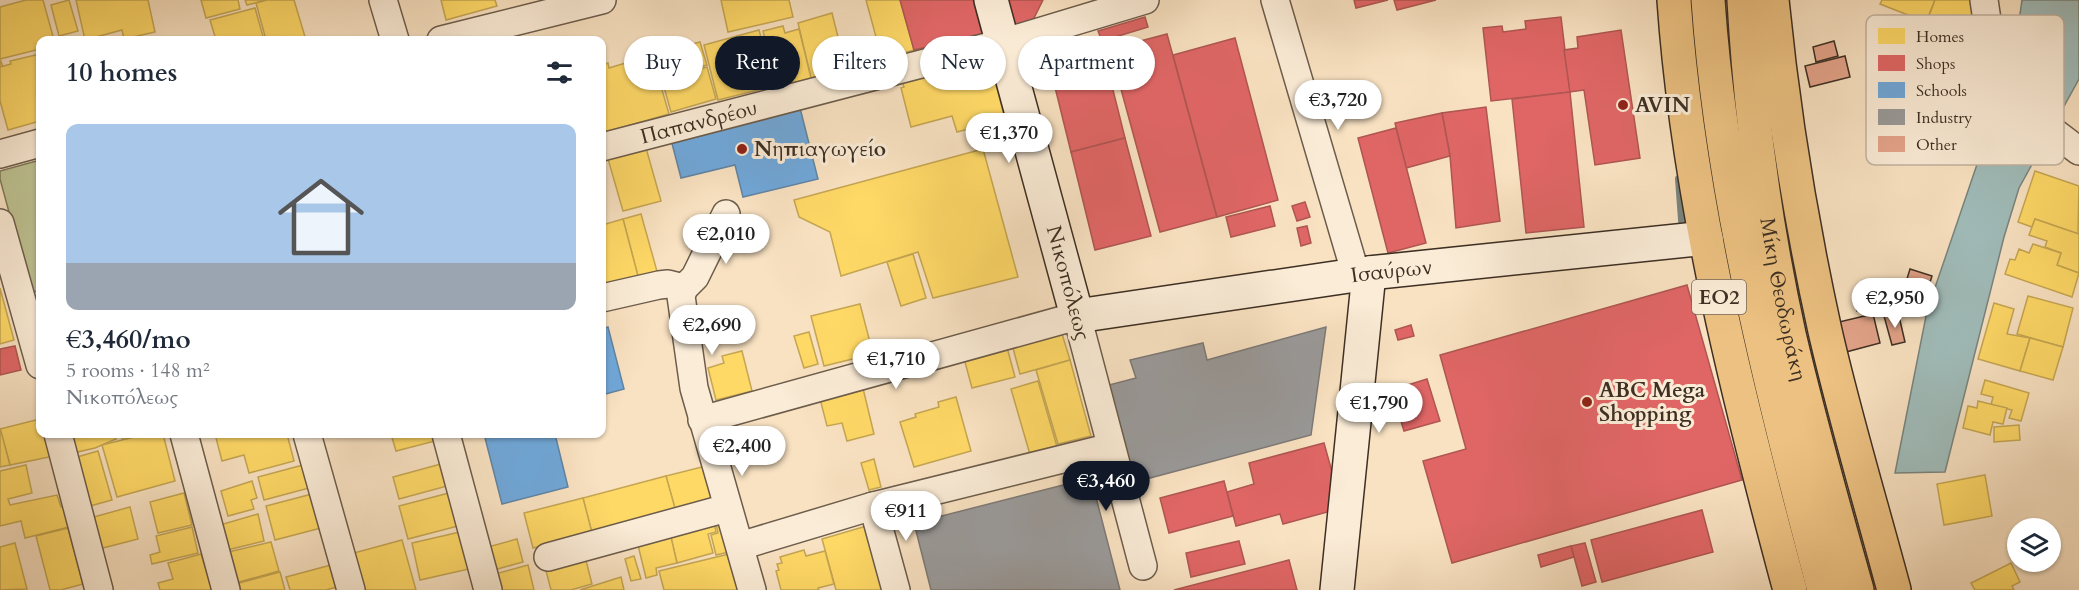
<!DOCTYPE html>
<meta charset="utf-8">
<style>
:root{--surface:#fff;--page:#f2f2f3;--text:#1f2937;--muted:#747a83;--line:#e0e1e3;--accent:#111827}
body{margin:0;font-family:Cardo,serif;background:var(--page);color:var(--text);height:100vh;display:flex;flex-direction:column;font-size:22px;white-space:nowrap}
*{box-sizing:border-box;margin:0}
p{font-size:20px;color:var(--muted)}
.icon{flex:none;width:33px;height:33px;fill:none;stroke:currentColor;stroke-width:2;stroke-linecap:round;stroke-linejoin:round}
.map{position:relative;flex:1;overflow:hidden}
.panel{position:absolute;left:36px;top:36px;width:570px;height:402px;display:flex;flex-direction:column;background:var(--surface);border-radius:12px;box-shadow:0 2px 4px #0004}
.panel>*{flex:none}
.banner{position:absolute;left:624px;top:36px;width:570px;height:54px;display:flex;gap:12px}
.buttons{position:absolute;left:2007px;top:518px;display:grid;gap:12px}
.buttons a{display:grid;place-items:center;width:54px;height:54px;border-radius:50%;background:var(--surface);box-shadow:0 2px 4px #0004;font-size:30px}
.price{position:absolute;translate:-50% -51px;padding:0 14px;border-radius:21px;background:#fff;color:#222;font-size:20px;line-height:39px;filter:drop-shadow(0 2px 3px #0008)}
.price::after{content:'';position:absolute;left:50%;top:36px;width:18px;height:14px;margin-left:-9px;background:inherit;clip-path:polygon(0 0,100% 0,50% 100%)}
.price.on{background:var(--accent);color:#fff}
ul{padding:0;list-style:none}
li{display:grid;align-content:center;gap:12px;height:318px;padding:0 30px}
li+li{border-top:2px solid var(--line)}
li span{display:grid;place-items:center;height:186px;border-radius:12px;color:#555}
li>.icon{margin-inline-start:auto}
span .icon{width:108px;height:108px;fill:#fffc;stroke-width:1}
li b{font-size:26px}
h2{display:flex;justify-content:space-between;align-items:center;height:72px;padding:0 30px;font-size:26px}
.pill{padding:0 21px;border-radius:27px;background:var(--surface);box-shadow:0 2px 4px #0004;font-size:21px;line-height:54px}
.pill.on{background:var(--accent);color:#fff}
.map>svg:first-child{display:block}
.green{fill:#bec393;stroke:#7e795b;stroke-width:1.5}
.water{fill:#a0bcba;stroke:#78847e;stroke-width:1.5}
.homes{fill:#ffd966;stroke:#c5a652;stroke-width:1.5}
.shops{fill:#e06666;stroke:#af5652;stroke-width:1.5}
.schools{fill:#6fa8dc;stroke:#6084a4;stroke-width:1.5}
.industry{fill:#999;stroke:#7d7976;stroke-width:1.5}
.lines{fill:none;stroke-linecap:round;stroke-linejoin:round}
.stream{stroke:#78847e;stroke-width:8}
.building{fill:#e3a389;stroke:#3d2f23;stroke-width:1.5}
.street-casing{stroke:#6c5c4b;stroke-width:30}
.secondary-casing{stroke:#3d2f23;stroke-width:36}
.highway-casing{stroke:#3d2f23;stroke-width:36}
.street{stroke:#fbecd7;stroke-width:27}
.secondary{stroke:#fbecd7;stroke-width:33}
.highway{stroke:#ecc181;stroke-width:33}
.poi-dot{fill:#8f2418;stroke:#fbecd7;stroke-width:2}
.labels{text-anchor:middle;dominant-baseline:central;stroke-width:6;stroke-linejoin:round;paint-order:stroke}
.shield{fill:#fbecd7;stroke:#766859;stroke-width:1.5}
.shield-label{font-size:20px;font-weight:bold;fill:#3d2f23}
.poi-label{font-size:21px;font-weight:bold;fill:#3d2f23;stroke:#fbecd7;text-anchor:start}
.street-label{font-size:21px;fill:#3d2f23;stroke:#fbecd7}
.key{fill:#fbecd7;stroke:#c2b3a1;stroke-width:1.5}
.key-label{font-size:16px;fill:#3d2f23}
</style>
<div class="map">
<svg width="2079" height="590" viewBox="0 0 2079 590">
<rect width="100%" height="100%" fill="#f9e2c2"/>
<filter id="stains"><feTurbulence type="fractalNoise" baseFrequency=".00333" numOctaves="4"/><feColorMatrix values="0 0 0 0 .2 0 0 0 0 .09 0 0 0 0 .02 0 0 0 .5 -.17"/></filter>
<radialGradient id="worn" r=".72"><stop offset=".6" stop-color="#630" stop-opacity="0"/><stop offset="1" stop-color="#630" stop-opacity=".3"/></radialGradient>
<path class="green" d="M40,160V290L31,293L0,179V171Z"/>
<path class="water" d="M2022,0H2079V79L2019,188L2004,237L1945,472L1895,473L1927,311L2014,56Z"/>
<g class="homes">
<path d="M26,0H43L54,40H40V50V49L0,59L3,67H0V7Z"/>
<path d="M69,0L78,31L59,36L51,5Z"/>
<path d="M76,0H148L155,32L124,39L122,30L85,40Z"/>
<path d="M201,0H238L240,9L206,18Z"/>
<path d="M245,0H267L247,5Z"/>
<path d="M267,0H294L306,40H266L256,3Z"/>
<path d="M441,0H495L497,6L446,20Z"/>
<path d="M721,0H789L793,17L728,32Z"/>
<path d="M866,0H900L914,50L882,59Z"/>
<path d="M1882,0H1935L1926,22L1880,4Z"/>
<path d="M1935,0H1977L1966,28L1972,30L1956,73L1913,58Z"/>
<path d="M255,8L264,40H216L210,20Z"/>
<path d="M832,13L846,69L811,78L798,23Z"/>
<path d="M783,26L785,33L799,29L811,78L777,87L763,31Z"/>
<path d="M759,30L774,86L718,100L704,45Z"/>
<path d="M700,42L707,65L663,78L656,54Z"/>
<path d="M40,54V121L8,130L0,101V67L11,64L10,61Z"/>
<path d="M988,54L1005,119L957,132L952,116L911,127L901,88L904,87L902,81L928,74L929,80L944,76L942,67Z"/>
<path d="M652,55L669,114L602,133V65L608,63L609,68Z"/>
<path d="M707,67L716,99L671,112L662,80Z"/>
<path d="M644,141L661,201L623,211L606,152Z"/>
<path d="M983,149L1018,277L933,298L918,252L841,276L830,232L799,217L794,200Z"/>
<path d="M2035,171L2079,186L2078,234L2035,219L2032,227L2018,222Z"/>
<path d="M641,214L658,275L639,280L623,219Z"/>
<path d="M623,219L639,280L602,291V225Z"/>
<path d="M2035,219L2079,234V273L2057,265L2061,253L2045,247L2047,241L2029,235Z"/>
<path d="M2033,244L2061,253L2057,265L2079,273L2072,297L2005,274L2010,259L2015,260L2019,249L2029,253Z"/>
<path d="M913,254L926,298L901,306L887,262Z"/>
<path d="M0,288L14,340L0,344Z"/>
<path d="M2028,296L2073,308L2063,347L2017,334Z"/>
<path d="M1994,303L2014,309L2007,334L2030,338L2020,371L1978,359Z"/>
<path d="M860,304L873,354L824,366L811,316Z"/>
<path d="M1059,324L1070,360L1020,374L1010,337Z"/>
<path d="M809,332L818,364L804,368L794,336Z"/>
<path d="M2030,338L2063,347L2053,380L2020,371Z"/>
<path d="M1005,340L1015,377L972,388L962,351Z"/>
<path d="M742,351L752,391L716,400L708,368L724,363L722,356Z"/>
<path d="M1070,360L1091,436L1058,444L1036,370Z"/>
<path d="M861,380L874,434L847,441L842,423L827,426L818,391Z"/>
<path d="M1985,380L2029,393L2021,421L2009,418L2012,410L1991,405L1993,397L1981,394Z"/>
<path d="M1038,381L1058,450L1031,458L1011,389Z"/>
<path d="M956,397L971,451L914,467L900,422L916,417L915,414L939,407L938,402Z"/>
<path d="M1978,401L2007,408L2003,424L1993,422L1990,435L1963,428L1968,406L1977,408Z"/>
<path d="M40,419V434H47L54,456L10,465L0,429Z"/>
<path d="M2019,425L2020,440L1994,442V427Z"/>
<path d="M0,428L10,465L0,467Z"/>
<path d="M67,434H115L116,439L95,448L73,453Z"/>
<path d="M121,434H146L123,440Z"/>
<path d="M146,434H163L175,481L117,497L102,445Z"/>
<path d="M215,434H287L294,461L249,473L244,455L222,461Z"/>
<path d="M391,434H433L435,441L396,451Z"/>
<path d="M98,451L112,500L90,506L77,457Z"/>
<path d="M874,459L881,487L869,490L861,463Z"/>
<path d="M441,464L447,486L399,499L393,477Z"/>
<path d="M26,465L32,493L8,499L10,505L57,495L61,507L68,506L73,526L25,538L21,521L0,526V471Z"/>
<path d="M303,465L309,488L264,500L258,477Z"/>
<path d="M710,465L719,501L676,512L666,476Z"/>
<path d="M1985,475L1992,516L1944,525L1937,484Z"/>
<path d="M666,476L676,512L592,533L583,498Z"/>
<path d="M252,481L257,498L251,500L254,509L228,516L221,491Z"/>
<path d="M184,493L192,525L158,533L150,502Z"/>
<path d="M449,493L458,526L408,539L399,506Z"/>
<path d="M312,494L321,528L275,540L266,506Z"/>
<path d="M583,498L592,533L533,548L524,513Z"/>
<path d="M130,507L138,539L99,549L90,518Z"/>
<path d="M258,514L264,541L227,550L220,525Z"/>
<path d="M725,521L733,551L716,555L711,535L718,533L716,524Z"/>
<path d="M714,523L716,532L708,534L713,553L677,563L670,533Z"/>
<path d="M870,525L888,590H836L822,539Z"/>
<path d="M192,527L198,553L152,564L150,555L160,552L156,536Z"/>
<path d="M68,528L83,584L61,590H50L36,536Z"/>
<path d="M460,532L469,569L420,580L412,543Z"/>
<path d="M670,533L677,563L656,568L657,575L646,578L637,541Z"/>
<path d="M517,539L523,562L494,570L488,547Z"/>
<path d="M402,540L416,590H364L354,553Z"/>
<path d="M271,542L279,571L232,584L224,553Z"/>
<path d="M15,543L27,589L0,590V547Z"/>
<path d="M583,549L592,584L571,590H551L543,559Z"/>
<path d="M804,550L806,556L825,551L834,584L818,588L819,590H781L776,571L779,570L777,564L782,563L780,557Z"/>
<path d="M201,554L212,590H160L158,583L173,579L168,563Z"/>
<path d="M729,554L740,590H664L659,571Z"/>
<path d="M634,556L641,579L631,581L625,559Z"/>
<path d="M2011,563L2020,582L2012,586L2014,590H1975L1971,583Z"/>
<path d="M331,565L337,587L326,590H290L286,577Z"/>
<path d="M528,565L534,590H494L495,574Z"/>
<path d="M280,572L285,590H233L232,585Z"/>
<path d="M621,577L624,590H580Z"/>
</g>
<g class="shops">
<path d="M900,0H973L982,34L914,50Z"/>
<path d="M1007,0H1043L1034,18L1025,24L1014,25Z"/>
<path d="M1354,0H1388L1356,8Z"/>
<path d="M1394,0H1436L1397,10Z"/>
<path d="M1145,17L1148,27L1102,41L1098,31Z"/>
<path d="M1561,17L1570,92L1491,101L1483,28L1502,26L1503,32L1526,29L1525,21Z"/>
<path d="M1621,30L1640,158L1595,165L1584,90L1570,92L1564,50L1578,48L1577,37Z"/>
<path d="M1167,34L1217,217L1160,232L1110,49Z"/>
<path d="M1235,38L1278,200L1217,217L1173,55Z"/>
<path d="M1103,50L1125,138L1071,152L1049,63Z"/>
<path d="M1570,92L1584,227L1526,233L1512,99Z"/>
<path d="M1486,107L1500,221L1456,228L1450,156L1442,113Z"/>
<path d="M1442,113L1450,156L1406,168L1395,123Z"/>
<path d="M1396,128L1426,243L1388,253L1358,138Z"/>
<path d="M1125,138L1151,236L1095,250L1071,152Z"/>
<path d="M1305,202L1310,217L1297,221L1292,206Z"/>
<path d="M1270,206L1275,226L1231,237L1226,217Z"/>
<path d="M1307,226L1311,243L1301,246L1297,228Z"/>
<path d="M1687,285L1742,480L1452,563L1423,461L1466,449L1440,355Z"/>
<path d="M1411,325L1414,336L1398,340L1395,330Z"/>
<path d="M15,346L21,370L0,375V349Z"/>
<path d="M1427,379L1440,421L1404,431L1396,405L1402,403L1398,388Z"/>
<path d="M1324,443L1342,508L1283,524L1280,514L1236,526L1227,492L1254,484L1249,463Z"/>
<path d="M1224,481L1233,516L1169,533L1160,498Z"/>
<path d="M1702,510L1713,552L1602,582L1591,540Z"/>
<path d="M1239,541L1245,564L1191,577L1186,553Z"/>
<path d="M1585,543L1596,582L1582,586L1571,546Z"/>
<path d="M1571,546L1574,557L1541,567L1538,555Z"/>
<path d="M1289,560L1297,590H1174Z"/>
</g>
<g class="schools">
<path d="M798,100L818,179L743,197L735,165L681,178L669,132Z"/>
<path d="M608,327L624,389L602,395V329Z"/>
<path d="M484,434H555L568,487L502,504Z"/>
</g>
<g class="industry">
<path d="M1326,327L1311,435L1135,482L1109,385L1136,378L1130,360L1203,343L1207,360Z"/>
<path d="M1091,478L1120,590H931L914,523Z"/>
</g>
<g class="lines">
<path class="stream" d="M1679,179L1683,233"/>
</g>
<g class="building">
<path d="M1834,41L1838,56L1816,62L1813,47Z"/>
<path d="M1845,56L1850,77L1810,87L1805,66Z"/>
<path d="M1910,269L1932,276L1925,298L1903,292Z"/>
<path d="M1882,299L1883,308L1857,311L1856,301Z"/>
<path d="M1898,312L1905,342L1892,345L1884,316Z"/>
<path d="M1873,314L1880,343L1846,352L1839,322Z"/>
</g>
<g class="lines">
<defs>
<g id="street">
<path d="M383,0L395,40"/>
<path d="M1275,0L1356,275"/>
<path d="M1984,0L1991,47L1996,70L2001,84L2054,132L2079,151"/>
<path d="M441,40L602,0"/>
<path id="s1" d="M602,147L1002,43L1145,0"/>
<path d="M0,154L40,143"/>
<path d="M726,214L695,277L684,288L681,296L694,388L752,590"/>
<path d="M0,223L40,365"/>
<path d="M602,298L659,285L668,284L684,288"/>
<path d="M702,420L1077,316L1143,566"/>
<path d="M58,434L99,590"/>
<path d="M184,434L226,590"/>
<path d="M307,434L351,590"/>
<path d="M446,434L488,590"/>
<path d="M873,506L896,590"/>
<path d="M740,546L873,506L1111,447"/>
<path d="M548,557L727,508"/>
</g>
<g id="secondary">
<path id="s2" d="M991,0L1077,316L1369,273L1706,238"/>
<path d="M1337,590L1369,273"/>
</g>
<g id="highway">
<path d="M1674,0C1688,200 1738,397 1790,590"/>
<path d="M1708,0C1722,201 1773,396 1824,590"/>
<path id="s3" d="M1744,0C1750,112 1765,224 1789,334C1809,420 1833,505 1857,590"/>
<path d="M1772,0C1783,112 1801,222 1825,331C1845,418 1871,504 1894,590"/>
</g>
</defs>
<use href="#street" class="street-casing"/>
<use href="#secondary" class="secondary-casing"/>
<use href="#highway" class="highway-casing"/>
<use href="#street" class="street"/>
<use href="#secondary" class="secondary"/>
<use href="#highway" class="highway"/>
</g>
<g class="poi-dot">
<circle cx="1623" cy="105" r="6"/>
<circle cx="742" cy="149" r="6"/>
<circle cx="1587" cy="402" r="6"/>
</g>
<g class="labels">
<rect class="shield" x="1692" y="280" width="54" height="34" rx="4.5"/>
<g class="shield-label">
<text x="1719" y="297">ΕΟ2</text>
</g>
<g class="poi-label">
<text x="1635" y="105">AVIN</text>
<text x="754" y="149">Νηπιαγωγείο</text>
<text x="1599" y="390">ABC Mega<tspan x="1599" dy="24">Shopping</tspan></text>
</g>
<g class="street-label">
<text stroke="none"><textPath href="#s1" startOffset="100">Παπανδρέου</textPath></text>
<text stroke="none"><textPath href="#s2" startOffset="645">Ισαύρων</textPath></text>
<text transform="translate(1068 283) rotate(75)">Νικοπόλεως</text>
<text stroke="none"><textPath href="#s3" startOffset="302">Μίκη Θεοδωράκη</textPath></text>
</g>
</g>
<rect x="1866" y="15" width="198" height="150" rx="9" class="key"/>
<rect x="1878" y="28" width="27" height="16" fill="#ffd966"/>
<rect x="1878" y="55" width="27" height="16" fill="#e06666"/>
<rect x="1878" y="82" width="27" height="16" fill="#6fa8dc"/>
<rect x="1878" y="109" width="27" height="16" fill="#999"/>
<rect x="1878" y="136" width="27" height="16" fill="#e3a389"/>
<g class="key-label">
<text x="1916" y="42">Homes</text>
<text x="1916" y="69">Shops</text>
<text x="1916" y="96">Schools</text>
<text x="1916" y="123">Industry</text>
<text x="1916" y="150">Other</text>
</g>
<rect width="100%" height="100%" filter="url(#stains)"/>
<rect width="100%" height="100%" fill="url(#worn)"/>
</svg>
<div class="buttons">
<a><svg class="icon" aria-label="layers" viewBox="0 0 24 24"><path d="M12 4l9 5-9 5-9-5zM3 14l9 5 9-5"/></svg></a>
</div>
<b class="price" style="left:1338px;top:131px">€3,720</b>
<b class="price" style="left:1009px;top:164px">€1,370</b>
<b class="price" style="left:726px;top:265px">€2,010</b>
<b class="price" style="left:1895px;top:329px">€2,950</b>
<b class="price" style="left:712px;top:356px">€2,690</b>
<b class="price" style="left:896px;top:390px">€1,710</b>
<b class="price" style="left:1379px;top:434px">€1,790</b>
<b class="price" style="left:742px;top:477px">€2,400</b>
<b class="price on" style="left:1106px;top:512px">€3,460</b>
<b class="price" style="left:906px;top:542px">€911</b>
<div class="banner">
<a class="pill">Buy</a>
<a class="pill on">Rent</a>
<a class="pill">Filters</a>
<a class="pill">New</a>
<a class="pill">Apartment</a>
</div>
<section class="panel">
<h2>10 homes<svg class="icon" aria-label="filters" viewBox="0 0 24 24"><path d="M4 7h16M4 17h16"/><circle cx="9" cy="7" r="2"/><circle cx="15" cy="17" r="2"/></svg></h2>
<ul>
<li><span style="background:linear-gradient(#a9c7e8 75%,#9aa5b1 0)"><svg class="icon" aria-label="home" viewBox="0 0 24 24"><path d="M3 11l9-7 9 7M6 9v11h12V9"/></svg></span><div><b>€3,460/mo</b><p>5 rooms · 148 m²</p><p>Νικοπόλεως</p></div></li>
</ul>
</section>
</div>
